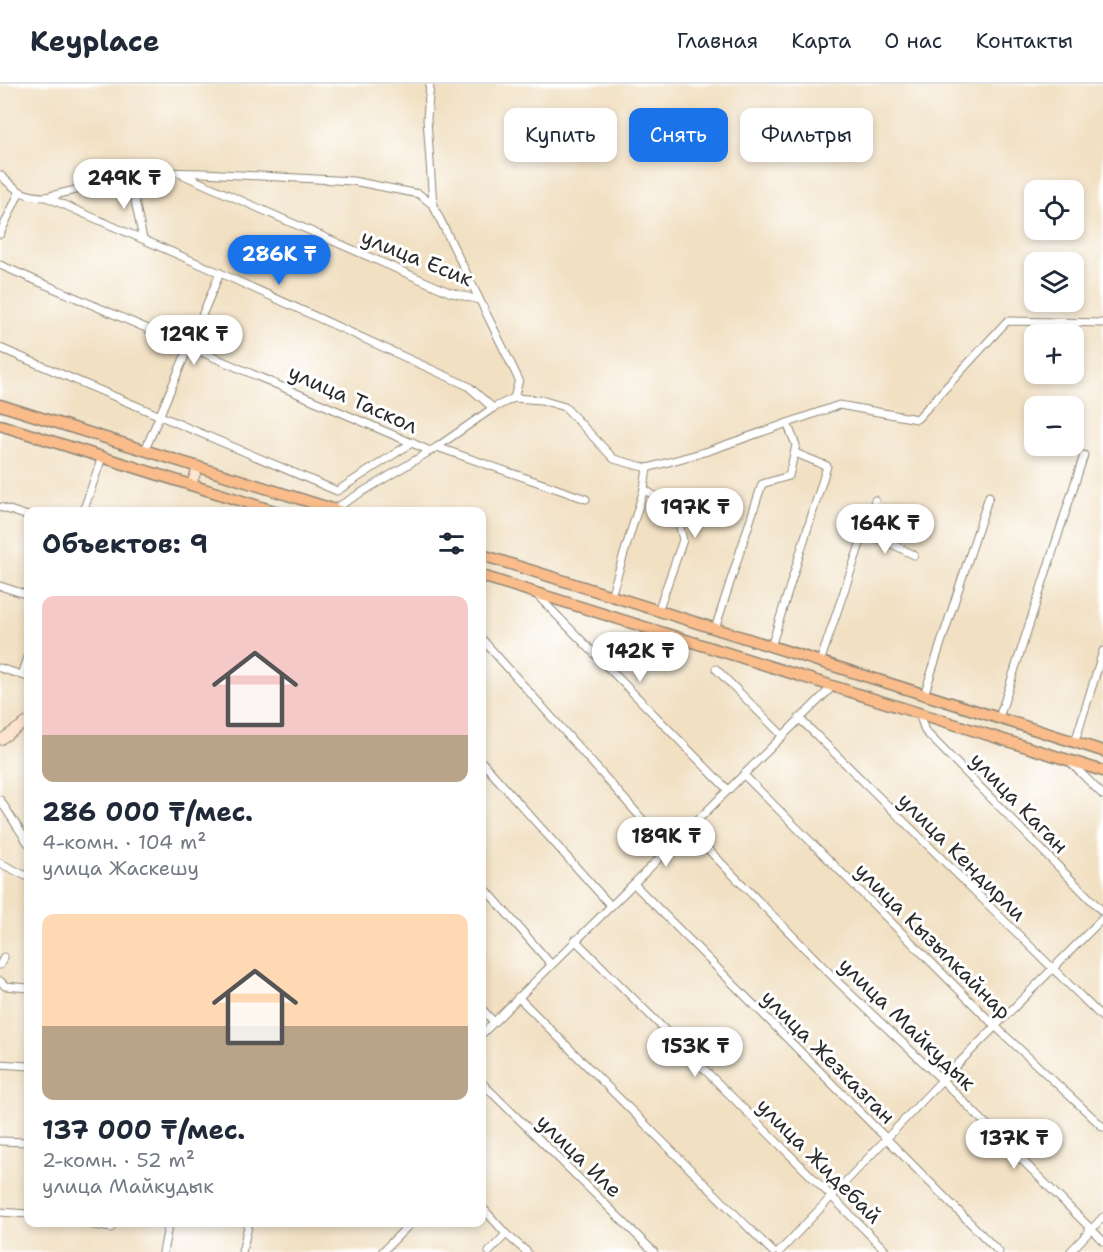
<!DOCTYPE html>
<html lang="ru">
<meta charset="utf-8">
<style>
:root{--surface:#fff;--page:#f2f2f3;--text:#1f2937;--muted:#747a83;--line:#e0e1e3;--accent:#1a73e8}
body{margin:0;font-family:"Shantell Sans",sans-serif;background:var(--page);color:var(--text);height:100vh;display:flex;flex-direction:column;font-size:22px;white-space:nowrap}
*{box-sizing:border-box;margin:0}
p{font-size:20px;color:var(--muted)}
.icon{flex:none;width:33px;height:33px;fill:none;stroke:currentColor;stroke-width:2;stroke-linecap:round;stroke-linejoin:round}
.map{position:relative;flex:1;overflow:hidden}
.side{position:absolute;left:24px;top:423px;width:462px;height:720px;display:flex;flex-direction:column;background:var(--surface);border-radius:12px;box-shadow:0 3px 9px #0003}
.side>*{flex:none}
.guide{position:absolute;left:504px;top:24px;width:508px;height:54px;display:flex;gap:12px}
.tools{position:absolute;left:1024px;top:96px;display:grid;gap:12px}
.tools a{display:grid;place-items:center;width:60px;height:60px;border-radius:12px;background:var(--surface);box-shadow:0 3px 9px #0003;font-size:30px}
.price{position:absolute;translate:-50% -51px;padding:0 14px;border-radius:21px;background:#fff;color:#222;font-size:20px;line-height:39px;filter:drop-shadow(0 2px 3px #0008)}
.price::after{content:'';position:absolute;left:50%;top:36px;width:18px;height:14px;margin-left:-9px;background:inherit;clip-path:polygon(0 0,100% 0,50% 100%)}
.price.current{background:var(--accent);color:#fff}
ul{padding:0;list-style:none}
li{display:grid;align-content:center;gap:12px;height:318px;padding:0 18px}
li span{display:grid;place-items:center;height:186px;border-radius:12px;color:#555}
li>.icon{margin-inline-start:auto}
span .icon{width:108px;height:108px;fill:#fffc;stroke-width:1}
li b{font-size:26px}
h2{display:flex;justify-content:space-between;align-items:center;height:72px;padding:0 18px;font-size:26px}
.pill{padding:0 21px;border-radius:12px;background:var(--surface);box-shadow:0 3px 9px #0003;font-size:21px;line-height:54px}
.pill.current{background:var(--accent);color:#fff}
header{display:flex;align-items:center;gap:36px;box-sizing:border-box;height:84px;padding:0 30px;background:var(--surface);border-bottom:2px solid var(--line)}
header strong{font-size:28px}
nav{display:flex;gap:33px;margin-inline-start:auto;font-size:21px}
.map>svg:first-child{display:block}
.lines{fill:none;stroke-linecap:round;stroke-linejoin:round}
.street-casing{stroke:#8e8676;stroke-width:9}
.secondary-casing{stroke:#8e8676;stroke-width:11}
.primary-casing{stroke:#8e8676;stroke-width:13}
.street{stroke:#fff;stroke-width:7}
.secondary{stroke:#fde4d0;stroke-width:9}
.primary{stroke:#f9bc8a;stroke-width:10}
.labels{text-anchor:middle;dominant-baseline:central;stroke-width:6;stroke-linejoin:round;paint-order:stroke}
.street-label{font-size:21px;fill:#2b2b2b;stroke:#fff}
</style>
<header>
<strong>Keyplace</strong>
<nav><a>Главная</a><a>Карта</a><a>О нас</a><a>Контакты</a></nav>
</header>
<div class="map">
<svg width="1103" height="1168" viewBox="0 0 1103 1168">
<rect width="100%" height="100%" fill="#fff"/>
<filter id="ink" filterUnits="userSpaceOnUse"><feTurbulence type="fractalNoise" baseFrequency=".0167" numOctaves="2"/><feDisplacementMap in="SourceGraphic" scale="12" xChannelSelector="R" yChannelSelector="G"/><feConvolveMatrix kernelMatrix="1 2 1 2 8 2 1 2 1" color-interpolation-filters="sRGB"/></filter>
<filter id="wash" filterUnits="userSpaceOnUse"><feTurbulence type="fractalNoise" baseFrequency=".008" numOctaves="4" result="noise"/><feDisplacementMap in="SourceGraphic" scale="24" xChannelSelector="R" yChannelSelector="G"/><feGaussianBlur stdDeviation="1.35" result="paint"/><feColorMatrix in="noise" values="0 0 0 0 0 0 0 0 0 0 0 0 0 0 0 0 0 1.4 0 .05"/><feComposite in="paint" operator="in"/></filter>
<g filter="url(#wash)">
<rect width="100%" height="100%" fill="#f1e0c2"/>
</g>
<g filter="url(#ink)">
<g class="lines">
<defs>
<g id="street">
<path d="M430,0L427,35L433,121"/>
<path d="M181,90L449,208L479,216"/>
<path d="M0,91C16,106 23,113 46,113L151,88L203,89L353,97L419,110L433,121L519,296L514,314L493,324L437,363L334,425"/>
<path d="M130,93L143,155"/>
<path d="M46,113L220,189L468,302L493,324"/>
<path d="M0,150L19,109"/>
<path d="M0,181L428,366"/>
<path d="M0,264L337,407L413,358"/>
<path d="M514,314L541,316L565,323L614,375L647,384L708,367L839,321L917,335L1007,237L1103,239"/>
<path d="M437,363L586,415"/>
<path d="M145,366L220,189"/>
<path d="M644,405L676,427L683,456L658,527"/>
<path d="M0,423L28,432"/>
<path d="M83,428L102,373"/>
<path d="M863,451L886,457L914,471"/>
<path d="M0,502L28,511"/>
<path d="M537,511L728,706"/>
<path d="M611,512L644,405L647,384"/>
<path d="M715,545L762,400L789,392L796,361L787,339"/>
<path d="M482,555L668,764"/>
<path d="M771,563L827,382L795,369"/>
<path d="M820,578L875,416"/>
<path d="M0,584L28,593"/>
<path d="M716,585L782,651"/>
<path d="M22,591L28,573"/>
<path d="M924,611L989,412"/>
<path d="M919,629L925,647L1103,828"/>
<path d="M799,634L1103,934"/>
<path d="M999,634L1084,371"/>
<path d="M1075,658L1103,567"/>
<path d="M1069,677L1103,711"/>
<path d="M482,678L610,821"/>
<path d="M744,691L996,943L1103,1043"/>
<path d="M0,716L28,759"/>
<path d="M689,746L840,900L942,996L1103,1157"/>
<path d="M0,779L28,793"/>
<path d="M634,800L999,1168"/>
<path d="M482,801L550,879"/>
<path d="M575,856L887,1168"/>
<path d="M0,881L4,873"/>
<path d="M0,897L5,902L28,904"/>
<path d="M518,913L773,1168"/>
<path d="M482,925L492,936"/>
<path d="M482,950L833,602"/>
<path d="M0,980L28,982"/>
<path d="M482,999L654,1168"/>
<path d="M0,1057L28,1058"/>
<path d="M482,1123L506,1150L489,1168"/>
<path d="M0,1128L28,1130"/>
<path d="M78,1138L111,1144"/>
<path d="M506,1150L527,1168"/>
<path d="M163,1168L169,1138"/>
<path d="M242,1168L249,1138"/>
<path d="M382,1168L412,1138"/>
<path d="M779,1168L942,996L1103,834"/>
<path d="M1070,1168L1103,1133"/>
</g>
<g id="secondary">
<path d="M191,401L198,383"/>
<path d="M0,656L28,637"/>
</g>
<g id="primary">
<path d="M0,321L342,428"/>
<path d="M0,341L277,428"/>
<path d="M482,471L1103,667"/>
<path d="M482,492L1103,687"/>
</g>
</defs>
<use href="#street" class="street-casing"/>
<use href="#secondary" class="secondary-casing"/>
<use href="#primary" class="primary-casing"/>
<use href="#street" class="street"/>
<use href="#secondary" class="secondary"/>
<use href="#primary" class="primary"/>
</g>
</g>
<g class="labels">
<g class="street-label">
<text transform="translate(417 174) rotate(22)">улица Есик</text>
<text transform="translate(353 315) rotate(24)">улица Таскол</text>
<text transform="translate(1019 719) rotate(46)">улица Каган</text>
<text transform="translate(962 773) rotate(45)">улица Кендирли</text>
<text transform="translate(933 857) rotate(45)">улица Кызылкайнар</text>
<text transform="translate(907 940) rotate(44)">улица Майкудык</text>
<text transform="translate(828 973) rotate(45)">улица Жезказган</text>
<text transform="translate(579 1072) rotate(44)">улица Иле</text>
<text transform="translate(819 1077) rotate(45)">улица Жидебай</text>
</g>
</g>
</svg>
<div class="tools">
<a><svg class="icon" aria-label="locate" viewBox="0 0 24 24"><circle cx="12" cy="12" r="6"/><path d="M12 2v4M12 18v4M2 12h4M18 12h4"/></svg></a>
<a><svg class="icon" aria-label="layers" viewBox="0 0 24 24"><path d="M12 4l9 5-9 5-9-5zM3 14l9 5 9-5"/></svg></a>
<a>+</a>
<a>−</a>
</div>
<b class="price" style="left:124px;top:126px">249K ₸</b>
<b class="price current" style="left:279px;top:202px">286K ₸</b>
<b class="price" style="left:194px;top:282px">129K ₸</b>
<b class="price" style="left:695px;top:455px">197K ₸</b>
<b class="price" style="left:885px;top:471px">164K ₸</b>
<b class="price" style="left:640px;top:599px">142K ₸</b>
<b class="price" style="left:666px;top:784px">189K ₸</b>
<b class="price" style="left:695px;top:994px">153K ₸</b>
<b class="price" style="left:1014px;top:1086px">137K ₸</b>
<div class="guide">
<a class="pill">Купить</a>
<a class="pill current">Снять</a>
<a class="pill">Фильтры</a>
</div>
<section class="side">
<h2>Объектов: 9<svg class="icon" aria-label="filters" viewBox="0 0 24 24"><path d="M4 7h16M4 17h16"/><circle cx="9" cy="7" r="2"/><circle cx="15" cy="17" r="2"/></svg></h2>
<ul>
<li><span style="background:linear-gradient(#f6c9c9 75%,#b9a48a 0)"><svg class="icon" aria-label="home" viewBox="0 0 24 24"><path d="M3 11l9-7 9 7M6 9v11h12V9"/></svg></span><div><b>286 000 ₸/мес.</b><p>4-комн. · 104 m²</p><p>улица Жаскешу</p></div></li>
<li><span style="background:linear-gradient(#ffd9b3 60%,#b9a48a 0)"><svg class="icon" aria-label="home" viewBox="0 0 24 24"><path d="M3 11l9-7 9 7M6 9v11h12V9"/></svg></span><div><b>137 000 ₸/мес.</b><p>2-комн. · 52 m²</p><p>улица Майкудык</p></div></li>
</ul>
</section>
</div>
